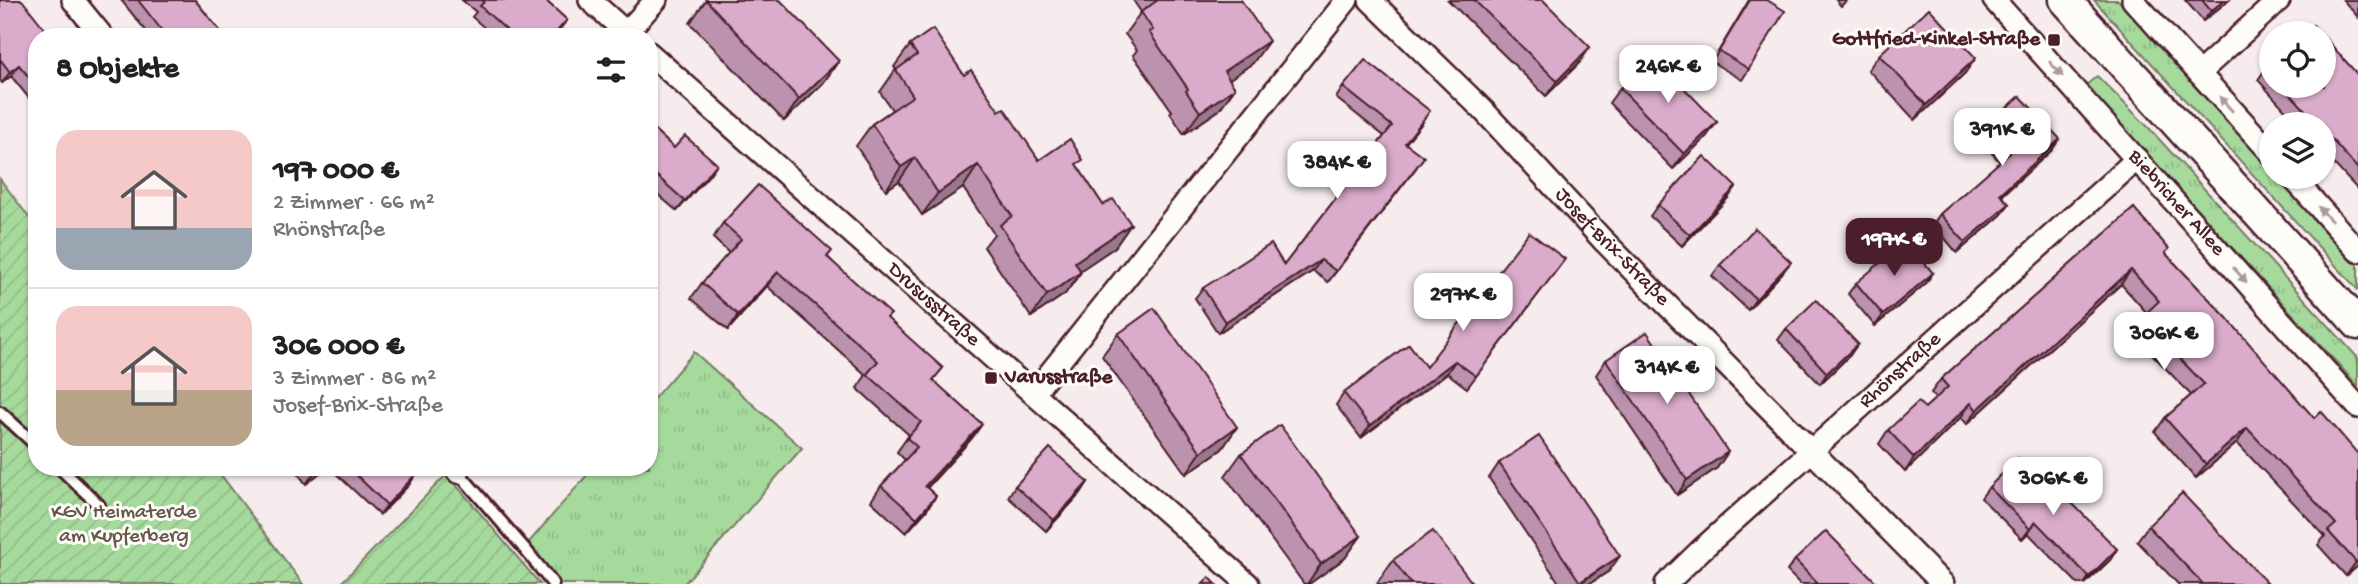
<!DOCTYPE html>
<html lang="de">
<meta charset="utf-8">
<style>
:root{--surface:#fff;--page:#f6f6f6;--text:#202124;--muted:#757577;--line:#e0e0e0;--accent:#4a1f2b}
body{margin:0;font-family:"Gochi Hand",sans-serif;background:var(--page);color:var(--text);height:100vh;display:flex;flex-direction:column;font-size:26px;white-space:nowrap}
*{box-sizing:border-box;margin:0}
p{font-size:23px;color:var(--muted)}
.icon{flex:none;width:38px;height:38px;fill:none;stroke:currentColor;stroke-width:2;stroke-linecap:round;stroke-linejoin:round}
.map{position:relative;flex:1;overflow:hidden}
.side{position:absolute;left:28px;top:28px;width:630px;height:448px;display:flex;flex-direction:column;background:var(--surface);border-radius:28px;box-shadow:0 2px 5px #0004}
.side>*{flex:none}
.fabs{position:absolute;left:2259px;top:21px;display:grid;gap:14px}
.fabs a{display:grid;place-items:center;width:77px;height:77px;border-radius:50%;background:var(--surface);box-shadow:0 2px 5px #0004;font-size:35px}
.price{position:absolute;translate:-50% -60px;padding:0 16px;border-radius:14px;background:#fff;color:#222;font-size:23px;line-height:46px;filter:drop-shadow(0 2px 4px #0008)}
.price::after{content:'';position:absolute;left:50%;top:42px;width:21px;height:16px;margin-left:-10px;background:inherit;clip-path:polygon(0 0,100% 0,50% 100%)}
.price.active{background:var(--accent);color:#fff}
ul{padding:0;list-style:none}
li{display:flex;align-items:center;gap:21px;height:175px;padding:0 28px}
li+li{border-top:2px solid var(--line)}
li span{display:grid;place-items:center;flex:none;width:196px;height:140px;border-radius:21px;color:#555}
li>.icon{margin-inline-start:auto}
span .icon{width:84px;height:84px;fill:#fffc;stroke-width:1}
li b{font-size:30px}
h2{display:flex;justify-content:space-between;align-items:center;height:84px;padding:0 28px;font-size:30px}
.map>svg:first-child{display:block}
.grass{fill:url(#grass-tufts);stroke:#787c64;stroke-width:2}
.garden{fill:url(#garden-furrows);stroke:#787c64;stroke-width:2}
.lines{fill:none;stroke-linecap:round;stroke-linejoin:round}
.service-casing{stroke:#4a1f2b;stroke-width:16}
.minor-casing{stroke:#4a1f2b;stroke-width:26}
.secondary-casing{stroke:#4a1f2b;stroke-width:35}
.service{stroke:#fdfcf7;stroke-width:10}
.minor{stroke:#fdfcf7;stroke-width:21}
.secondary{stroke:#fdfcf7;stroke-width:30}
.wall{fill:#bb93af;stroke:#4a1f2b;stroke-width:2}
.shaded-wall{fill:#99788e;stroke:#4a1f2b;stroke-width:2}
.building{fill:#daabcb;stroke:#4a1f2b;stroke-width:2}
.oneway{fill:#ac999b}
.poi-dot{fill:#4a1f2b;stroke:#fdfcf7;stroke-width:2.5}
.labels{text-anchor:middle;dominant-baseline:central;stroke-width:6;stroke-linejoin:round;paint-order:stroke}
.poi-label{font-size:21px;font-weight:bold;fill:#4a1f2b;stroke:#fdfcf7;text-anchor:end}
.street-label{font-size:21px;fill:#4a1f2b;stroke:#fdfcf7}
.park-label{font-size:21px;fill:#66574d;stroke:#fdfcf7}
</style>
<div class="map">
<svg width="2358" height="584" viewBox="0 0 2358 584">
<defs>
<pattern id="grass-tufts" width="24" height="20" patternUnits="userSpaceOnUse" patternTransform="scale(1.75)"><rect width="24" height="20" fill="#a6da9d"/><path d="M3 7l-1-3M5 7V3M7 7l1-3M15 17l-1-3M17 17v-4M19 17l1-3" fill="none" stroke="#90bb87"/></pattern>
<pattern id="garden-furrows" width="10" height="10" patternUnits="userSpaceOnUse" patternTransform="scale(1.75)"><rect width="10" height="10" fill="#a6da9d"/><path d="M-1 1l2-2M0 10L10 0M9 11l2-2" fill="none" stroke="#90bb87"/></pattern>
</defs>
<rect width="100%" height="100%" fill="#f6ecee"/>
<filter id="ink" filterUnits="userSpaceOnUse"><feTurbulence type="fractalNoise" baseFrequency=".0143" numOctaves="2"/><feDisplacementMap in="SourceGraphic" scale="14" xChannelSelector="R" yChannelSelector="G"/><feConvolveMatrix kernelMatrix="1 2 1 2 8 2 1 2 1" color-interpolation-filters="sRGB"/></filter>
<g filter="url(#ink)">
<g class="grass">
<path d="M2094,0H2118L2253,147L2271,168L2272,177H2279L2358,264V290Z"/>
<path d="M2097,76L2148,127L2358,358V386L2085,86Z"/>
<path d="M694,352L802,448L684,584H551L524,548L594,467H649V404Z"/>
</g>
<g class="garden">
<path d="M0,179L37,228V467H215L303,584H0Z"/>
<path d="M447,474L540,584H340Z"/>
</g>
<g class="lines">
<defs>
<g id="service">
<path d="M0,412L37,446"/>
<path d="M59,467L99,505"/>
<path d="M458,472L524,548L553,584"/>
</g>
<g id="minor">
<path d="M73,0L103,37"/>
<path d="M590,0L631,37"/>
<path id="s1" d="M1370,0L1483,110L1602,239L1943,584"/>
<path id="s2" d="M1994,0L2358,407"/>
<path d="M2133,0L2272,154"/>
<path d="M622,37L656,0"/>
<path id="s3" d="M649,53L1248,584"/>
<path d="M2199,73L2279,0"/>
<path d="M2292,177L2358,251"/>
<path d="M1034,393L1347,0"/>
<path d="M455,467L458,472"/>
<path id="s4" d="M1666,584L1701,550L2137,159"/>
</g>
<path id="secondary" d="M2065,0L2358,324"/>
</defs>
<use href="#service" class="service-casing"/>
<use href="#minor" class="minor-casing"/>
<use href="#secondary" class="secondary-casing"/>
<use href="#service" class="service"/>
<use href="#minor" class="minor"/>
<use href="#secondary" class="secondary"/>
</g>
<g class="wall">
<path d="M0,0L37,37V108L11,76L2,83L0,80Z"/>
<path d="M121,0H195L225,37H151Z"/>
<path d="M462,0H545L567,20L554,37H495L472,17L476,12Z"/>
<path d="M706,0L839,61L823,83L784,121L690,23Z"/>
<path d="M1133,0H1241L1253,63L1229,79L1219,110L1184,134L1170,113L1172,111L1133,55L1137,50L1125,34L1141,12Z"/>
<path d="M1448,0H1543L1580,62L1546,96Z"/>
<path d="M1749,0H1767L1749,69L1742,80L1712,62Z"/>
<path d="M1836,0H1847L1841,6Z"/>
<path d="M2185,0H2229L2203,21Z"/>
<path d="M2343,0H2358V17Z"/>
<path d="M910,45L964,75L999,111L1039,160L1078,167L1103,205L1131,224L1115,247L1080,270L1081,272L1065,294L1031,317L984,247L994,234L963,188L922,215L899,181L886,190L856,146L872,124L892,110L880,92L896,69L894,67Z"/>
<path d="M1879,55L1965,73L1915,120L1868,70Z"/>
<path d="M2272,63V86H2324L2358,75V190L2324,153V124H2298L2258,80L2266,68Z"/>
<path d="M1343,87L1423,122L1406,143L1416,168L1328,282L1313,271L1218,333L1195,298L1203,288L1284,265L1384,136L1336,98Z"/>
<path d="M1620,88L1717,122L1706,137L1673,169L1609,103Z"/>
<path d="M649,125L674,148L709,175L677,211L649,187Z"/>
<path d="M1986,127L2052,150L2002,196L2009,204L2001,215L1957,253L1933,224L1940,214L2000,162L1978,138Z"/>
<path d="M1728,198L1682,246L1650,216L1658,205Z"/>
<path d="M2134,208L2166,254L2227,318L2358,566L2346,576L2318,545L2325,536L2237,443L2196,478L2155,432L2165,418L2191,395L2131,332L2141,318L2147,313L2121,284L1967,424L1961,417L1905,472L1879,444L1888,430L1925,408L1936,398L1931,393L1941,379Z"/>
<path d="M723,223L828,257L887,319L934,381L982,424L972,438L927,488L936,496L926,511L906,533L871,501L881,486L905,460L897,452L909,435L857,388L866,375L767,286L728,330L691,298L702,283L729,253L713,238Z"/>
<path d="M1565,259L1467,388L1447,373L1361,438L1336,405L1344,393L1426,367Z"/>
<path d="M1720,265L1783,272L1748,310L1712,276Z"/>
<path d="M1933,273L1925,284L1875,326L1848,294L1856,283Z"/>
<path d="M1786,329L1850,355L1820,384L1778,340Z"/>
<path d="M1118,334L1237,427L1222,449L1186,474L1102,356Z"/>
<path d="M1606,360L1728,452L1717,468L1677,495L1596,375Z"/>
<path d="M1241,454L1361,536L1345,558L1309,584H1304L1225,476Z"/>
<path d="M1499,463L1609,571L1589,584H1560L1489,478Z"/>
<path d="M293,467H327L306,484Z"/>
<path d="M329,467H409L416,474L409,485L380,515Z"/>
<path d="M1088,482L1081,493L1046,531L1008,497L1015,486Z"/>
<path d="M1989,487L2060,501L2117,549L2110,560L2085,584H2078L2028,533L2022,539L1981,498Z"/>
<path d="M2148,526L2268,584H2178L2137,541Z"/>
<path d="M1393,560L1473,584H1378L1377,583Z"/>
<path d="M1795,560L1878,584H1800L1787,571Z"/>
</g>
<g class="shaded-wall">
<path d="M2224,0H2229L2203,21L2211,11Z"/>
<path d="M1269,41L1253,63L1208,94L1224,71Z"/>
<path d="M1590,47L1580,62L1546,96L1557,81Z"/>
<path d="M1976,58L1965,73L1915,120L1926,105Z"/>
<path d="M839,61L823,83L784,121L799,99Z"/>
<path d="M19,65L11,76L2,83L10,72Z"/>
<path d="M1235,88L1219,110L1184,134L1200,112Z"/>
<path d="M1717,122L1706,137L1673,169L1684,154Z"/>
<path d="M2060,139L2052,150L1992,204L2000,194Z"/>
<path d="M1424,157L1416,168L1328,282L1336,271Z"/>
<path d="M915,158L899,181L886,190L901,167Z"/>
<path d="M717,164L709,175L677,211L685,201Z"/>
<path d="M978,165L963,188L922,215L938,193Z"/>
<path d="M1736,187L1728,198L1682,246L1690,235Z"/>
<path d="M2009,204L2001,215L1957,253L1965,242Z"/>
<path d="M1131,224L1115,247L1059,285L1075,262Z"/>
<path d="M1321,260L1313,271L1218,333L1225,322Z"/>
<path d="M1791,262L1783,272L1748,310L1756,299Z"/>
<path d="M2131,270L2121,284L1967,424L1977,410Z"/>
<path d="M778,272L767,286L728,330L738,315Z"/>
<path d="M1081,272L1065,294L1031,317L1047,295Z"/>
<path d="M1933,273L1925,284L1875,326L1883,315Z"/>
<path d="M1858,344L1850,355L1820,384L1827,373Z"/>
<path d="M1455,361L1447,373L1361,438L1370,426Z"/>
<path d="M1971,403L1961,417L1905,472L1914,458Z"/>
<path d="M982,424L972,438L915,501L925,486Z"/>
<path d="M1237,427L1222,449L1186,474L1201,452Z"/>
<path d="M2247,428L2237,443L2196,478L2206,464Z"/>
<path d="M1728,452L1717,468L1677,495L1687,480Z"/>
<path d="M321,467H327L306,484L314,473Z"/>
<path d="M416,474L409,485L380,515L387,505Z"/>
<path d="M1088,482L1081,493L1046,531L1054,520Z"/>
<path d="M936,496L926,511L906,533L917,518Z"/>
<path d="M2036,522L2028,533L2022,539L2030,529Z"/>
<path d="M1361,536L1345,558L1309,584H1307L1321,564Z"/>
<path d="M2117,549L2110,560L2084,584L2089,577Z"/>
<path d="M1620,556L1609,571L1589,584H1579Z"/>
<path d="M2358,561V566L2346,576L2356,562Z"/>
</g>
<g class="building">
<path d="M0,0H22L51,37H37V87L19,65L10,72L0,59Z"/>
<path d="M138,0H195L225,37H167Z"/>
<path d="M482,0H545L567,20L552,37H514L480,6L484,2Z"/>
<path d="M706,0H780L839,61L799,99Z"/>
<path d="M1158,0H1241L1269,41L1224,71L1235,88L1200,112L1186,91L1188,89L1149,32L1153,30L1141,12Z"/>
<path d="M1474,0H1543L1590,47L1557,81Z"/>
<path d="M1750,0H1767L1785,11L1749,69L1719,51Z"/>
<path d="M2202,0H2224L2211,11Z"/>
<path d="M1929,8L1976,58L1926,105L1879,55Z"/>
<path d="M2313,25L2320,33H2305Z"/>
<path d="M933,29L964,75L971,70L999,111L1004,108L1039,160L1070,139L1083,160L1076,164L1103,205L1113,199L1131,224L1075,262L1081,272L1047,295L1000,225L1012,216L978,165L938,193L915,158L901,167L872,124L913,96L896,70L917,55L910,45Z"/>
<path d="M2324,37L2358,75V169L2324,131V124H2318L2283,86H2324Z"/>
<path d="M1653,56L1717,122L1684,154L1620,88Z"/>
<path d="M1365,60L1430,111L1405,143L1424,157L1336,271L1321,260L1225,322L1203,288L1271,244L1284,265L1392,126L1343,87Z"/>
<path d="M2272,63V74L2266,68Z"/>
<path d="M2020,96L2060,139L2000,194L2009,204L1965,242L1940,214L2010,153L1986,127Z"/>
<path d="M649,125L674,148L685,136L717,164L685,201L649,169Z"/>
<path d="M1704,156L1736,187L1690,235L1658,205Z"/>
<path d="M758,185L832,251L827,257L891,314L887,318L943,368L933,380L982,424L925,486L936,496L917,518L881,486L917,447L907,438L921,422L867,374L878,361L778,272L738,315L702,283L741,239L723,223Z"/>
<path d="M2134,208L2169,249L2165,253L2227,318L2314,418L2321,411L2358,454V561L2356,562L2328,531L2336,524L2247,428L2206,464L2165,418L2204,384L2141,318L2159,301L2131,270L1977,410L1971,403L1914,458L1888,430L1918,402L1925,408L1948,387L1941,379L1951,370Z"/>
<path d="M1755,228L1791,262L1756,299L1720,265Z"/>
<path d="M1529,232L1565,259L1476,376L1455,361L1370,426L1344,393L1409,344L1426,367Z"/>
<path d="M1906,241L1933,273L1883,315L1856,283Z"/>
<path d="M1816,300L1858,344L1827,373L1786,329Z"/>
<path d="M1154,308L1237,427L1201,452L1118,334Z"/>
<path d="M1647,332L1728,452L1687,480L1606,360Z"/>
<path d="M1280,425L1361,536L1321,564L1241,454Z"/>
<path d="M1539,436L1620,556L1580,582L1499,463Z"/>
<path d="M1050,448L1088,482L1054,520L1015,486Z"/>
<path d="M2018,458L2060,501L2065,496L2117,549L2089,577L2036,522L2030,529L1989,487Z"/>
<path d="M309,467H321L314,473Z"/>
<path d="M348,467H409L416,474L387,505Z"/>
<path d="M2182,493L2268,584H2203L2148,526Z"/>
<path d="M1433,531L1473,584H1411L1393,560Z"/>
<path d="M1826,531L1878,584H1818L1795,560Z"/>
<path d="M1209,577L1216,584H1203Z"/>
</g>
<defs><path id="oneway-solid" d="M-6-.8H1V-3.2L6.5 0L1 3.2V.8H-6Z" transform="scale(1.75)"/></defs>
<g class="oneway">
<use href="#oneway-solid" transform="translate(2056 69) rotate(48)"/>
<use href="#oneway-solid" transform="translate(2226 104) rotate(-132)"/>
<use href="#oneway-solid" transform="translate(2325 214) rotate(-132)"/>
<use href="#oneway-solid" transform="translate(2240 275) rotate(48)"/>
</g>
</g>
<g class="poi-dot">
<rect x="2047" y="33" width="14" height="14" rx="3.5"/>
<rect x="984" y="371" width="14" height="14" rx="3.5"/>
</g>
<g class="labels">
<g class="poi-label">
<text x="2040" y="40">Gottfried-Kinkel-Straße</text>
<text x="1005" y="378" text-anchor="start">Varusstraße</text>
</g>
<g class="street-label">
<text stroke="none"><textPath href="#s2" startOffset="273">Biebricher Allee</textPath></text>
<text stroke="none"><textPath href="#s1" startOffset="346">Josef-Brix-Straße</textPath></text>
<text stroke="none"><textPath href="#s3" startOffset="380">Drususstraße</textPath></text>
<text stroke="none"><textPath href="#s4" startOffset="317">Rhönstraße</textPath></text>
</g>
<g class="park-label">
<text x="124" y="513">KGV Heimaterde<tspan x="124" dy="24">am Kupferberg</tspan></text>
</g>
</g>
</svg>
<div class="fabs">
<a><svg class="icon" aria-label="locate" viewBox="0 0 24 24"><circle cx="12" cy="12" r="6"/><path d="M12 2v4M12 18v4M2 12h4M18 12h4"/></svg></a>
<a><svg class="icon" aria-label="layers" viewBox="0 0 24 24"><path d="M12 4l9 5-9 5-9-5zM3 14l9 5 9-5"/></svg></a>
</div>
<b class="price" style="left:1668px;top:105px">246K €</b>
<b class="price" style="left:2002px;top:168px">391K €</b>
<b class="price" style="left:1337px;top:201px">384K €</b>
<b class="price active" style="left:1894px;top:278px">197K €</b>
<b class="price" style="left:1463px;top:333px">297K €</b>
<b class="price" style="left:2164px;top:372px">306K €</b>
<b class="price" style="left:1667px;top:406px">314K €</b>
<b class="price" style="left:2053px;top:517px">306K €</b>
<section class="side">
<h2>8 Objekte<svg class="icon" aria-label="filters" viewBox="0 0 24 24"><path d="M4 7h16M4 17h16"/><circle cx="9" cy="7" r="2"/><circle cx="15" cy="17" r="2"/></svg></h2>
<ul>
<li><span style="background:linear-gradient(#f6c9c9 70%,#9aa5b1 0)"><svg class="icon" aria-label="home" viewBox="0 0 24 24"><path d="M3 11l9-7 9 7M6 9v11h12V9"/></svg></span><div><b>197 000 €</b><p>2 Zimmer · 66 m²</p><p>Rhönstraße</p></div></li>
<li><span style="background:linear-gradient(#f6c9c9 60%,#b9a48a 0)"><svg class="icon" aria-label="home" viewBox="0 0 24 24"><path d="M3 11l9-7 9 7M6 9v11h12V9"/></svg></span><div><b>306 000 €</b><p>3 Zimmer · 86 m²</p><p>Josef-Brix-Straße</p></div></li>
</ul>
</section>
</div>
